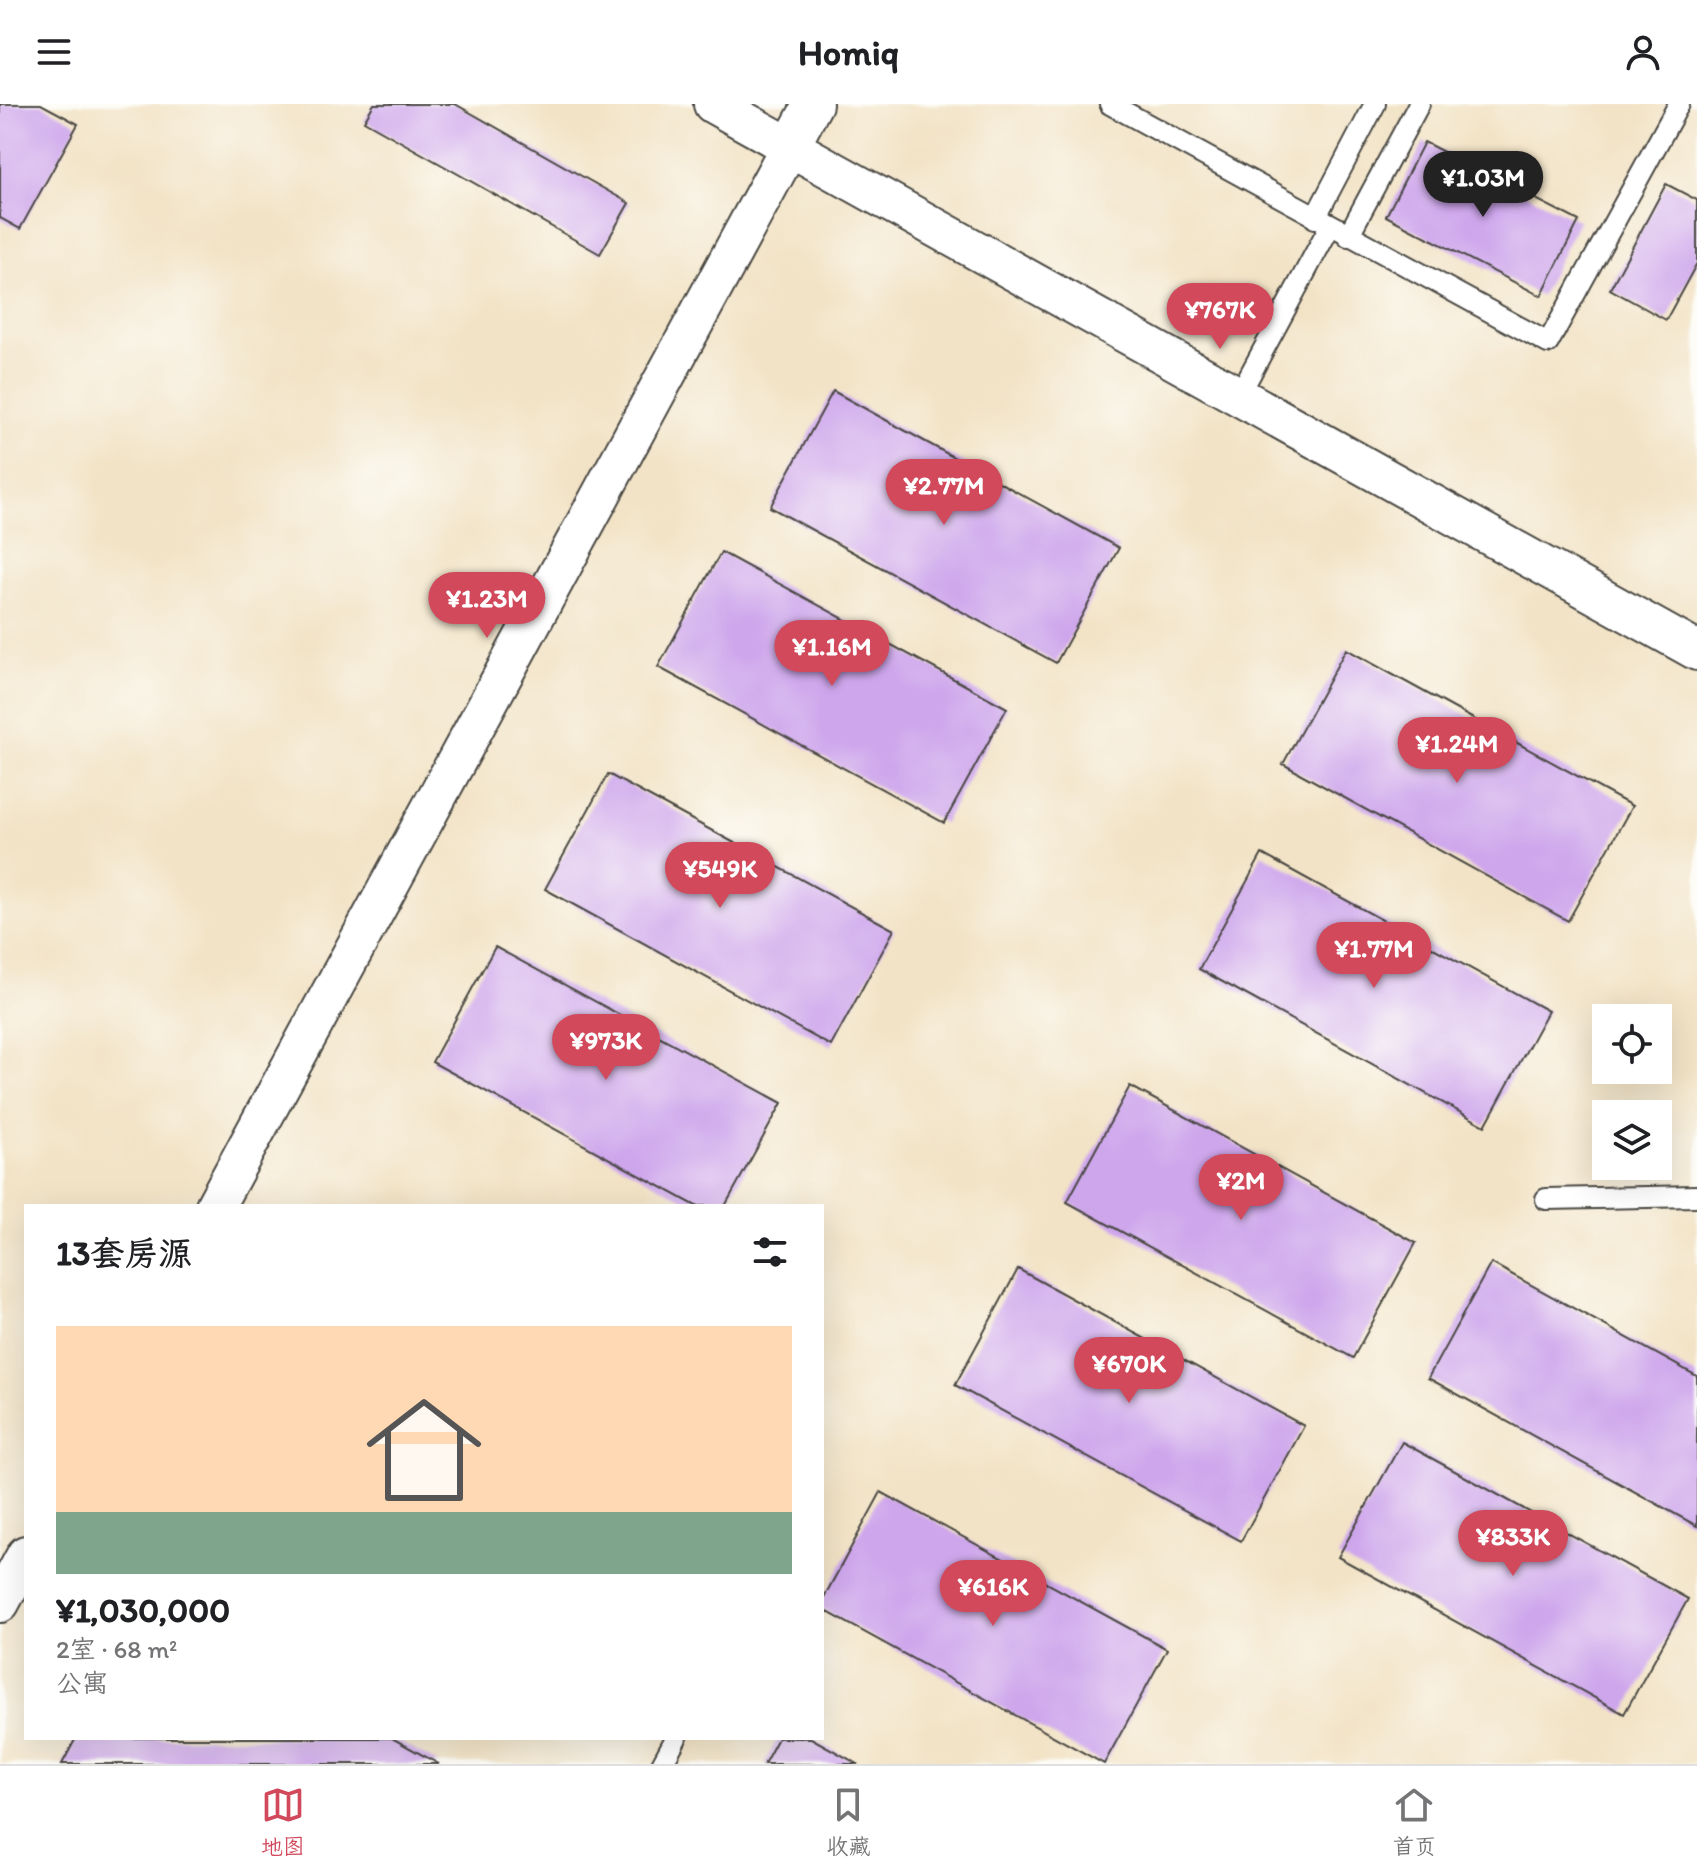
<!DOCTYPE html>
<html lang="zh">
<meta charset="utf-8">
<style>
:root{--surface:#fff;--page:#f6f6f6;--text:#202124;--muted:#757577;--line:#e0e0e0;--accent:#d1495b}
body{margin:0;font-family:Itim,"LXGW WenKai TC",sans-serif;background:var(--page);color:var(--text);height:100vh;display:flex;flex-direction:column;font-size:30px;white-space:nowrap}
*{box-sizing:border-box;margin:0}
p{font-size:26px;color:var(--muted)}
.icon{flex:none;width:44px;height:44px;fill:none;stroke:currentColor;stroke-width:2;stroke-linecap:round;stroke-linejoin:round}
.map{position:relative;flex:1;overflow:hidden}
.details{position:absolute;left:24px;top:1100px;width:800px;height:536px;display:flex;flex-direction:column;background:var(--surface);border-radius:0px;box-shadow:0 8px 32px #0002}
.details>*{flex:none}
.tools{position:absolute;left:1592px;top:900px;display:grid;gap:16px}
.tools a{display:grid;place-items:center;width:80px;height:80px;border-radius:0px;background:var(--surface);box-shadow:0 8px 32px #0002;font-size:40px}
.price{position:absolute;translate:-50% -68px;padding:0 18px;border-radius:28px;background:var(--accent);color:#fff;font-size:26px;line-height:52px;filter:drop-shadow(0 2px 4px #0008)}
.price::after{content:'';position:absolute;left:50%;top:48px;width:24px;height:18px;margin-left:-12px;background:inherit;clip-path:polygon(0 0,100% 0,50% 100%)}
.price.on{background:#222;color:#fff}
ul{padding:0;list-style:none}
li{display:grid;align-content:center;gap:16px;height:424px;padding:0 32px}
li+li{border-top:2px solid var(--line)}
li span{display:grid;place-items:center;height:248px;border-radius:0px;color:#555}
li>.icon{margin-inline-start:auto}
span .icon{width:144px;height:144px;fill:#fffc;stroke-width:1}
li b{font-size:34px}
h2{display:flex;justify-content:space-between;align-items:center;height:96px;padding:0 32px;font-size:34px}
header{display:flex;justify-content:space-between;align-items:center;height:104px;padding:0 32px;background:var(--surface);font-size:36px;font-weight:800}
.menu{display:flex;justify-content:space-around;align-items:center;height:112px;border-top:2px solid var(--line);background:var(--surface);font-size:22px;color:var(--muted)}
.menu a{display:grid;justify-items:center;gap:4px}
.menu .on{color:var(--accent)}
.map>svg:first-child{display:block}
.building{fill:#cea6ec}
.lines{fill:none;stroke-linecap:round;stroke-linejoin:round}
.lane-casing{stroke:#494742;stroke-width:24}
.street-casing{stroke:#494742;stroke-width:42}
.lane{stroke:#fff;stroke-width:20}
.street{stroke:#fff;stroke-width:38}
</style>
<header><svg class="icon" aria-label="menu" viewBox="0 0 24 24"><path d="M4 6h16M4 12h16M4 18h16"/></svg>Homiq<svg class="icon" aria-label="person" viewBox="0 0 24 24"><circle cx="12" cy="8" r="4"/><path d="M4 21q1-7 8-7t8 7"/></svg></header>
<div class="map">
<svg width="1697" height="1660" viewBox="0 0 1697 1660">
<rect width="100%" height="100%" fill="#fdfcf7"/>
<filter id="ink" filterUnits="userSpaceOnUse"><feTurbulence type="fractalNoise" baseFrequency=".0125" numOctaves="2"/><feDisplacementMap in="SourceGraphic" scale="16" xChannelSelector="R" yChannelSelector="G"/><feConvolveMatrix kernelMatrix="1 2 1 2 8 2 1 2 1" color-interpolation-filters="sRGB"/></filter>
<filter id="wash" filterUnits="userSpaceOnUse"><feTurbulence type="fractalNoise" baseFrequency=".006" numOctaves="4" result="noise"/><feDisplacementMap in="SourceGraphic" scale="32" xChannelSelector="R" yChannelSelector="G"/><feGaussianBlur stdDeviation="1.8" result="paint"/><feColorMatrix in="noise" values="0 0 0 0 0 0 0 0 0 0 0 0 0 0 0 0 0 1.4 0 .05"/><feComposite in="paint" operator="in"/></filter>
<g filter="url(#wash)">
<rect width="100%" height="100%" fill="#f2e3c6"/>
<g id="blocks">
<g class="building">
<path d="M0,0H41L78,20L20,125L0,114Z"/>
<path d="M374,0H455L629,99L600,150L364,17Z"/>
<path d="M1424,38L1579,117L1541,192L1386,112Z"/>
<path d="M1666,80L1697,96V159L1666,216L1610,185Z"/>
<path d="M833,287L1119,444L1056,559L770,403Z"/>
<path d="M721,448L1007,604L944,719L658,563Z"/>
<path d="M1346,545L1632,702L1568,817L1283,660Z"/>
<path d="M608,670L894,826L831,942L545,785Z"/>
<path d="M1262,750L1548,907L1485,1022L1199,865Z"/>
<path d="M495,843L782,999L725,1102H696L432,958Z"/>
<path d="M1130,982L1416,1139L1353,1254L1067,1098Z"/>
<path d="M1491,1159L1697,1272V1422L1428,1274Z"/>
<path d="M1018,1165L1304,1322L1241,1437L955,1281Z"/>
<path d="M1402,1338L1688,1495L1624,1610L1338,1453Z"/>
<path d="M881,1388L1167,1545L1104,1660L822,1505V1497Z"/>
<path d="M76,1634H392L439,1660H62Z"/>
<path d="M778,1634H811L858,1660H764Z"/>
</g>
</g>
</g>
<g filter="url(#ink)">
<use href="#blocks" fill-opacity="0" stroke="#494742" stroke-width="2"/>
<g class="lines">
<defs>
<g id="lane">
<path d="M1110,0L1548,239L1679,0"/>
<path d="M1315,114L1375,0"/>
<path d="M1348,132L1419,0"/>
<path d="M1238,293L1330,122"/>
<path d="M1546,1095L1697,1092"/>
<path d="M662,1660L676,1634"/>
</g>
<g id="street">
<path d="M713,0L1697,547"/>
<path d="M215,1102L813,0"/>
<path d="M0,1499L26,1451"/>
</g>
</defs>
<use href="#lane" class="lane-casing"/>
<use href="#street" class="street-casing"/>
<use href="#lane" class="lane"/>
<use href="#street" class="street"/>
</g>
</g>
</svg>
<div class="tools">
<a><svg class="icon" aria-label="locate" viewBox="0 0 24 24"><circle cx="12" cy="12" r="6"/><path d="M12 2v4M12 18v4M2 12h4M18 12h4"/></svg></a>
<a><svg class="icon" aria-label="layers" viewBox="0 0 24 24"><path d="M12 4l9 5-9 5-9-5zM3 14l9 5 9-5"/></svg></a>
</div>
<b class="price on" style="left:1483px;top:115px">¥1.03M</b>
<b class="price" style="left:1220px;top:247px">¥767K</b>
<b class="price" style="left:944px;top:423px">¥2.77M</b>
<b class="price" style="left:487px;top:536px">¥1.23M</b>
<b class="price" style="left:832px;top:584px">¥1.16M</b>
<b class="price" style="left:1457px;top:681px">¥1.24M</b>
<b class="price" style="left:720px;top:806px">¥549K</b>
<b class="price" style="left:1374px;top:886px">¥1.77M</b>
<b class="price" style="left:606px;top:978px">¥973K</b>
<b class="price" style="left:1241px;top:1118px">¥2M</b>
<b class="price" style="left:1129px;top:1301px">¥670K</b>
<b class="price" style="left:1513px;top:1474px">¥833K</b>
<b class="price" style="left:993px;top:1524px">¥616K</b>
<section class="details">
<h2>13套房源<svg class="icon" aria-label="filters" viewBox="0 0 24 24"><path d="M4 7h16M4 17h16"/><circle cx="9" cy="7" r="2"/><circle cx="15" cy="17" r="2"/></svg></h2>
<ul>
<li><span style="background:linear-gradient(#ffd9b3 75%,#7fa58c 0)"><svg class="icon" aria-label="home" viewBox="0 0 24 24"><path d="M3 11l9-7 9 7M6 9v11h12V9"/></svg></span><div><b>¥1,030,000</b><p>2室 · 68 m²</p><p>公寓</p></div></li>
</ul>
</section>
</div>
<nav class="menu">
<a class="on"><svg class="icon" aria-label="map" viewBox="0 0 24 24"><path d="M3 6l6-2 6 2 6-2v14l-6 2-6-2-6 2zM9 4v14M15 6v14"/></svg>地图</a>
<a><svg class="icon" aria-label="saved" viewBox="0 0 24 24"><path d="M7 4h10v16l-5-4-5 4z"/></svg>收藏</a>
<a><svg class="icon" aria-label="home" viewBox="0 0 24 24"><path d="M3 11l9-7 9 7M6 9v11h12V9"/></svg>首页</a>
</nav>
